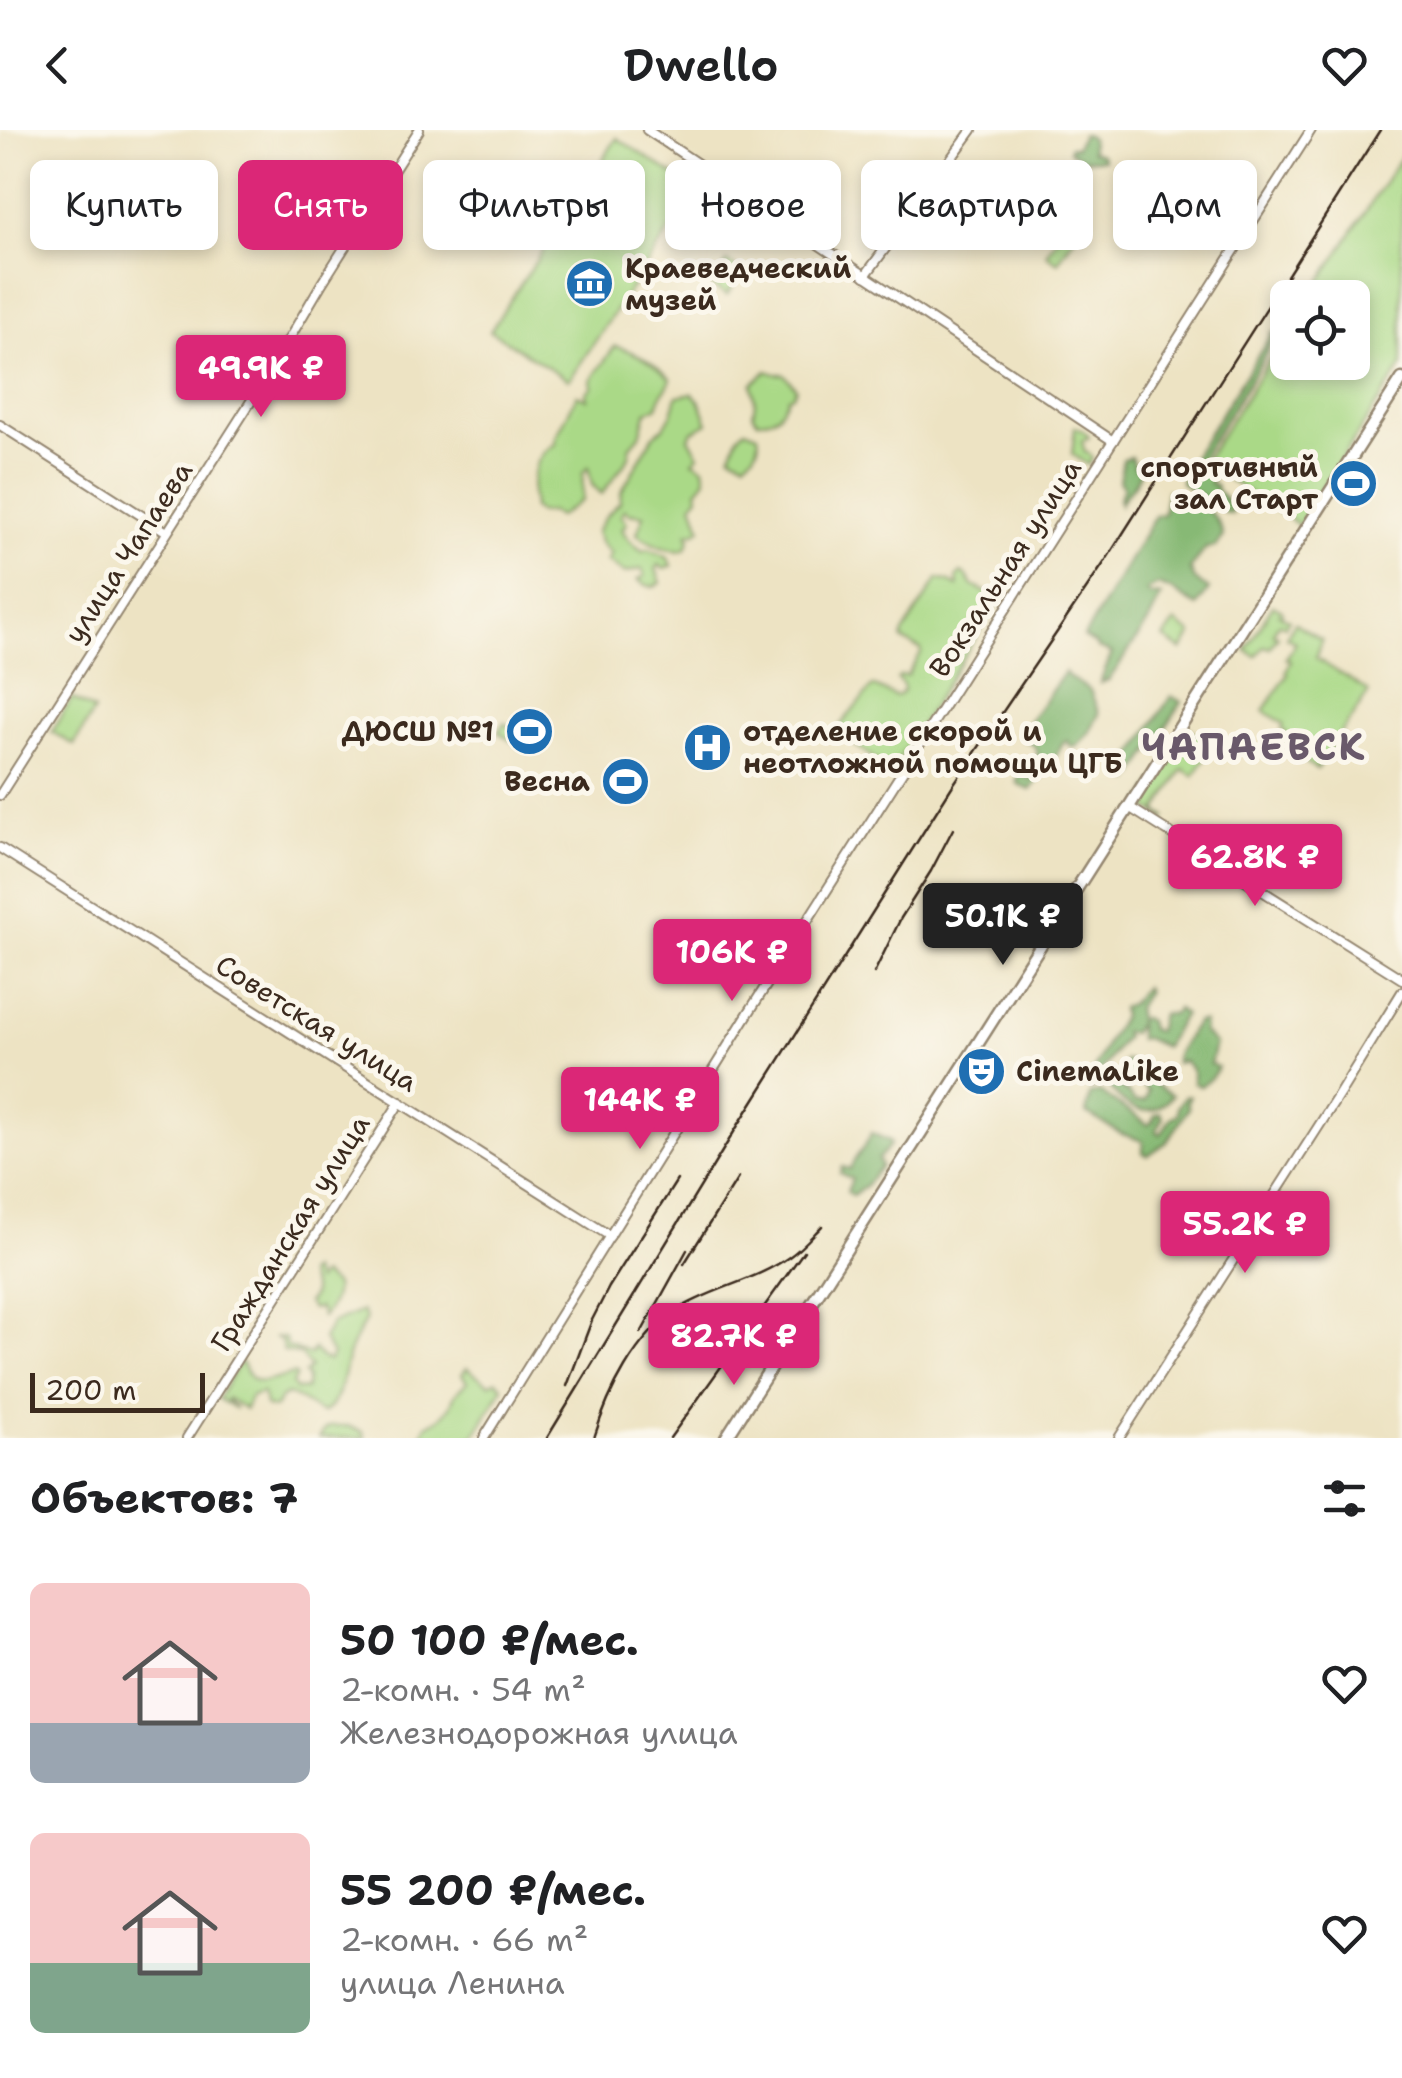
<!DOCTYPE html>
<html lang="ru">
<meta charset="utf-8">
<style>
:root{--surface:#fff;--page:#f2f2f2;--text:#202124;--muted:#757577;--accent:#db2777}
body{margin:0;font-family:"Shantell Sans",sans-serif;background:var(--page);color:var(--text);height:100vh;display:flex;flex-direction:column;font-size:38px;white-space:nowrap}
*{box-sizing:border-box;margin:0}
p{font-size:32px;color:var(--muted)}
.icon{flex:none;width:55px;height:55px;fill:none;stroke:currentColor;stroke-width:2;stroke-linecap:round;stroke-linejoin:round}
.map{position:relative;height:1308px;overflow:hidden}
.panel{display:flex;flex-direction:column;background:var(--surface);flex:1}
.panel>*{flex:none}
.guide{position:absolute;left:30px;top:30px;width:1342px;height:90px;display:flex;gap:20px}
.tools{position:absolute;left:1270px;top:150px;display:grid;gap:20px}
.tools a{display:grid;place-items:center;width:100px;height:100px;border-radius:15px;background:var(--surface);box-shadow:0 5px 15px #0003;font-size:50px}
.scale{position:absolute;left:30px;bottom:25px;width:175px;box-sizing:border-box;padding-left:10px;border:5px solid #3b2a1e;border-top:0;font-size:28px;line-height:35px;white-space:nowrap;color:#3b2a1e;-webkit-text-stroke:8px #fbf7ec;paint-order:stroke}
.price{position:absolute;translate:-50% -85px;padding:0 22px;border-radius:10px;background:var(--accent);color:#fff;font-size:32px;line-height:65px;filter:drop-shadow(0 2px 5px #0008)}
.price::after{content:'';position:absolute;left:50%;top:60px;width:30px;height:22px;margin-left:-15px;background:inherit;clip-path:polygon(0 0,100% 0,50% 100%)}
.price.active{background:#222;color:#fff}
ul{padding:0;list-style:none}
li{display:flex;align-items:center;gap:30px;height:250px;padding:0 30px}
li span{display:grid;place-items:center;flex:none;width:280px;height:200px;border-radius:15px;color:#555}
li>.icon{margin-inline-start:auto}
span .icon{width:120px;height:120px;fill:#fffc;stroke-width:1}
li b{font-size:42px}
h2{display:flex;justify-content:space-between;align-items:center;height:120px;padding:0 30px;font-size:42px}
.pill{padding:0 35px;border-radius:15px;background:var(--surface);box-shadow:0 5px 15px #0003;font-size:35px;line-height:90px}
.pill.active{background:var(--accent);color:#fff}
header{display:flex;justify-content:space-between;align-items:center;height:130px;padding:0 30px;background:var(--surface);font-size:45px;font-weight:600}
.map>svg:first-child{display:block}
.green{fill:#aad987;stroke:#728252;stroke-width:2.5}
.forest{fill:#87b974;stroke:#617249;stroke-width:2.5}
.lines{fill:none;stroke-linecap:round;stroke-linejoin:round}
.minor-casing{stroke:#948670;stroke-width:12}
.major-casing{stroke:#948670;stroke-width:15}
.minor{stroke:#fff;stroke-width:8}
.major{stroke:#fff;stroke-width:10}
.rail{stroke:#3b2a1e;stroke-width:2.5}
.labels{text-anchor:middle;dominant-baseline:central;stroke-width:10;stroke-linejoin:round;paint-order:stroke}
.poi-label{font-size:28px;font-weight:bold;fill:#3b2a1e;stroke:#fbf7ec;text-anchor:start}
.street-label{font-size:28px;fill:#3b2a1e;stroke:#fbf7ec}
.district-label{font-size:38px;font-weight:bold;letter-spacing:2.5px;fill:#69596a;stroke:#fbf7ec}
</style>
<header><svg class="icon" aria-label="back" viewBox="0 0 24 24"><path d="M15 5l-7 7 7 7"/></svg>Dwello<svg class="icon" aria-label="heart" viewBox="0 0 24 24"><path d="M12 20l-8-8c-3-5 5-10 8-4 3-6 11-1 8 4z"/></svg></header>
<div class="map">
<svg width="1402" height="1308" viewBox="0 0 1402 1308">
<rect width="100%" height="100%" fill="#fbf7ec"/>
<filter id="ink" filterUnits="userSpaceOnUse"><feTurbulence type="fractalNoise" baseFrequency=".01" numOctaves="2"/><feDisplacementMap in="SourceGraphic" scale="20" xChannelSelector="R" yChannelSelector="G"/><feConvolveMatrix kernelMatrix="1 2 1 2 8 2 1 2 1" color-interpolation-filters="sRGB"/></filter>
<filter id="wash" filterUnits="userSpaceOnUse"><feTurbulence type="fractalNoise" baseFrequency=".0048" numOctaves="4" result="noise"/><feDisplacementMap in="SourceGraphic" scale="40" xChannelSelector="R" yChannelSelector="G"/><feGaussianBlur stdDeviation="2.25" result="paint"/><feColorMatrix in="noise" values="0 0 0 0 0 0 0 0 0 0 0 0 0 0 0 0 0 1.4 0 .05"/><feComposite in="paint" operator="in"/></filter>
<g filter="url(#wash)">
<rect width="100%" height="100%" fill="#ede3c3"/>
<g class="green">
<path d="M617,8L697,60L569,250L490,201Z"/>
<path d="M1402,25V236L1299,395L1203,333L1287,202L1288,232H1352V168L1310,167Z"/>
<path d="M1025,71L1036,79L1018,107L1007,99Z"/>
<path d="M1200,74L1210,80L1194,108L1184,102Z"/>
<path d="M1070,88L1081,96L1058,132L1046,124Z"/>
<path d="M727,132L742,141L727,165L712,156Z"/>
<path d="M615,216C635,222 656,234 671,249C667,260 660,264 657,277L647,281L640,305L630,317L629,327L602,364L592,355L588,337L583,343L582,370L558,387L550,382L539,383L533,379C530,355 532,325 556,314V307L577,265L587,269L586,263L592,257L591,250Z"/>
<path d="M767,241L775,244H784L796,258L793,265L788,267C781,282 777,291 757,290L753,284L755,272L752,254Z"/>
<path d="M692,263L699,270L708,293L692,302L689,308L699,325L693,331L704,337L706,349L697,360L699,366L693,373L701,398L696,402L687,403L690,408L686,419C672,425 649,412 637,404L644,385L628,383L625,379L621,385L627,393L622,399L627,408L642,421L649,419C659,426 667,422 672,436L664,439L659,435L656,439L661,453C652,459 647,456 638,450L645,446L642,439L624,443L607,431L611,424L600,412L596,402L606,386L620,372L621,362L654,305L664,297L672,283L677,266Z"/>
<path d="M1075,297L1086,303L1088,308L1082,311L1085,323L1088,322L1092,329L1088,335L1072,324Z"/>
<path d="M745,299L758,304C761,316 754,325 745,331L731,325L738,306Z"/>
<path d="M961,443L967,446L973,456L1000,469L892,640H890L854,614L839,597L873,556L894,566H898L904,560L903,555L897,549L900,546H907L921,523V519L902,510L903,503L938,449L950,452L958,457L957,447Z"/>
<path d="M1273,475L1282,480V484H1279L1289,490L1285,496L1279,493L1273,503L1278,506L1270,518L1265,516L1256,526L1246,520Z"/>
<path d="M1175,492L1192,504L1182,520L1164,508Z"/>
<path d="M1295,493L1322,510L1316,528L1369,562L1317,639L1273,612L1275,608L1280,611L1286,602L1282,599L1284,594L1264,581L1288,544L1286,541L1291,531L1286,528L1296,513L1286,507Z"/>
<path d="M72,568L94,581L74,615L52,602Z"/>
<path d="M504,593L533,612L527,621L498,602Z"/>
<path d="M1189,598L1196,605L1198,603L1213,612V616L1194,646L1183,639L1157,681L1166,687L1165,689L1141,674L1171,626L1177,628L1180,623L1177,621L1180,616L1178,615Z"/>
<path d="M311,1141L316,1151L321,1145L334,1155C336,1167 330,1178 322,1187L319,1178L312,1179L307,1173C319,1162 309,1156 307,1144Z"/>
<path d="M362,1181L366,1189C361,1199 355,1208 351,1218C342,1239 343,1269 323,1283C310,1278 301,1268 287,1264L281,1268L275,1278L266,1277L262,1263L251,1266L245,1279L227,1268L226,1270L236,1279L218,1269L239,1232L242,1233C253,1264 272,1248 294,1244L296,1246L292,1254L296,1260L306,1259L307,1247L304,1244L310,1238L301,1225L283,1221L281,1210L274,1207L285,1208L287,1217L310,1225L313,1219L321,1228L329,1231L332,1225L323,1209L332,1193Z"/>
<path d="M802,1206L816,1215L803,1235L789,1227Z"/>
<path d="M467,1238L489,1254L497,1250L503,1257L473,1308H421L427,1295L439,1289L450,1277L455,1264L467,1252L462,1244Z"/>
<path d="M332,1296H348L363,1302L365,1308H319L325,1299Z"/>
</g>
<g class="forest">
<path d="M1082,4L1087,5L1091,9V21L1101,24L1103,29H1084L1069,21L1070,16L1076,17Z"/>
<path d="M1273,202L1275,205L1262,231L1202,326L1200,334L1203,342L1213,346L1210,354L1216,356L1217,361C1224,365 1230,376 1232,384L1226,383L1181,353L1184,341Z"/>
<path d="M1131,327L1135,338H1141C1138,354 1127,360 1120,374L1119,368L1124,357L1119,351L1123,329Z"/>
<path d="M1167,361C1191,364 1218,381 1223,406L1215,417L1206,418L1190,439L1195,450L1209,459L1197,476L1171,460L1158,455L1147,461L1150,465L1161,466L1149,491L1109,550L1100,553L1112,523L1098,518L1097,515L1084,507L1155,386L1163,384Z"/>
<path d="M1065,542L1070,548L1090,560L1099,584L1089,603L1076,617L1070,616L1068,611L1064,612L1047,640L1030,660L1017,653V649L1020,645L1031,650L1030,639L1038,624L1035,616L1023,609L1021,603Z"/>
<path d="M1171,566L1182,572L1131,651L1121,644Z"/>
<path d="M1145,857L1147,862L1136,878L1138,890L1143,888L1148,891L1150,899L1157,902L1161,884H1173L1177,879L1184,884L1164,917L1145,908L1138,909V893L1132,903L1123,902L1125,908C1114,919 1109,933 1098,944V948L1110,949L1129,964L1135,972L1145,971L1148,961L1142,955L1119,941L1125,931H1130L1142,946L1172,965C1151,994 1125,979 1107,954H1098L1091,958L1086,956L1110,907L1120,891L1122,886L1121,878L1131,873Z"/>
<path d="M1197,892H1204L1203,902L1215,914L1210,934L1218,937L1212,947L1201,956L1193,953C1194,942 1191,937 1183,931L1176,933V924Z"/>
<path d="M1100,962C1116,974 1132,982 1148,995L1153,991L1155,985L1160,983L1163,988L1156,1001L1161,1004L1171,988L1178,984V976L1185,966H1190L1187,972L1189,978L1167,1012L1148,1025L1143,1023V1011L1122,1004L1086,983L1090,965Z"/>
<path d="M871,1003L890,1011V1015L878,1029L881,1036L865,1056L853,1066L847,1062L852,1049L840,1043L842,1037L850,1039C855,1025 867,1017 871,1003Z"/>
</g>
</g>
<g filter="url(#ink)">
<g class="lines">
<defs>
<g id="minor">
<path d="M647,0L1113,311"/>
<path d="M865,146L972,0"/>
<path d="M0,295L167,402"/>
<path d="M0,665L269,243L322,153L419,0"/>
<path d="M1129,677L1402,849"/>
<path d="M0,718L610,1106"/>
<path d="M187,1308L400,972"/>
<path d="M484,1308L746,887L1311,0"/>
<path d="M1119,1308L1340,963L1402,862"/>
</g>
<path id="major" d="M726,1308L1402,249"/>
</defs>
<use href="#minor" class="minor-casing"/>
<use href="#major" class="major-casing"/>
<use href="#minor" class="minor"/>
<use href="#major" class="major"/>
<g class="rail">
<path d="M874,843L901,788L931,741L953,699"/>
<path d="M684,1134L738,1048"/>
<path d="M641,1203L687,1120"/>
<path d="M567,1256L592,1190L609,1157L677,1050"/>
<path d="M547,1308L737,997L953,655L1106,430L1380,0"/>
<path d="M594,1308C608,1263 635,1207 677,1180C712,1158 755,1151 789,1127C801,1119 812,1106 822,1096"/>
<path d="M670,1308L804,1121"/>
</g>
</g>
</g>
<defs>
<symbol id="museum-disc" viewBox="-11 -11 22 22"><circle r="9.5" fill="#1f6fb2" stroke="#fbf7ec"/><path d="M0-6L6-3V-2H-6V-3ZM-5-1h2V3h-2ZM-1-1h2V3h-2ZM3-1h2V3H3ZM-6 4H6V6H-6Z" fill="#fff"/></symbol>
<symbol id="stadium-disc" viewBox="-11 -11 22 22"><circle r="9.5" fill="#1f6fb2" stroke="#fbf7ec"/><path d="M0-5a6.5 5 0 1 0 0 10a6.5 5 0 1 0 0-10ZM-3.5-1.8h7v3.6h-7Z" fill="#fff"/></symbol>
<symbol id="hospital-disc" viewBox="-11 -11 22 22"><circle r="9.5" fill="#1f6fb2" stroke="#fbf7ec"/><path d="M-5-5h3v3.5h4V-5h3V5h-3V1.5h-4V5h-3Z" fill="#fff"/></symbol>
<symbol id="theatre-disc" viewBox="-11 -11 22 22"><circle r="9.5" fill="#1f6fb2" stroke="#fbf7ec"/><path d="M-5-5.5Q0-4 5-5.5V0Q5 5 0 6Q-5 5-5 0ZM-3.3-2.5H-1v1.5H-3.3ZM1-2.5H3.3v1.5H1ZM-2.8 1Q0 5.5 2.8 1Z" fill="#fff"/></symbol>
</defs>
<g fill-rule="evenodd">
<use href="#museum-disc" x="562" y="126" width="55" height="55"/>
<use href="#stadium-disc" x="1326" y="326" width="55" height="55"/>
<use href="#stadium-disc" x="502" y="574" width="55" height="55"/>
<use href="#hospital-disc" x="680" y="590" width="55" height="55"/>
<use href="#stadium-disc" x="598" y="624" width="55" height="55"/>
<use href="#theatre-disc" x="954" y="914" width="55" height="55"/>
</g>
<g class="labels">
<g class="poi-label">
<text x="625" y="138">Краеведческий<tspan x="625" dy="32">музей</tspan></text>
<text x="1318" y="337" text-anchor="end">спортивный<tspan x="1318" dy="32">зал Старт</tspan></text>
<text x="494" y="601" text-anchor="end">ДЮСШ №1</text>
<text x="743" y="601">отделение скорой и<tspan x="743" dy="32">неотложной помощи ЦГБ</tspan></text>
<text x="590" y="651" text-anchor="end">Весна</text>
<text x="1016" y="941">CinemaLike</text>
</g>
<g class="street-label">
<text transform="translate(128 422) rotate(-57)">улица Чапаева</text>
<text transform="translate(1005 438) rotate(-57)">Вокзальная улица</text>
<text transform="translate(317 893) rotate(32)">Советская улица</text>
<text transform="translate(290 1103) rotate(-58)">Гражданская улица</text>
</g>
<g class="district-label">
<text x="1254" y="616">ЧАПАЕВСК</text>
</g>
</g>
</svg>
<div class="tools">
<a><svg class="icon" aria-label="locate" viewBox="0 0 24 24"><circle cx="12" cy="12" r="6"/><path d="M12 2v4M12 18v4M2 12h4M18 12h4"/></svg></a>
</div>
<div class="scale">200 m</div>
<b class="price" style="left:261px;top:290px">49.9K ₽</b>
<b class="price" style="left:1255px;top:779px">62.8K ₽</b>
<b class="price active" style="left:1003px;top:838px">50.1K ₽</b>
<b class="price" style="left:732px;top:874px">106K ₽</b>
<b class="price" style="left:640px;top:1022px">144K ₽</b>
<b class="price" style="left:1245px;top:1146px">55.2K ₽</b>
<b class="price" style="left:734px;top:1258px">82.7K ₽</b>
<div class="guide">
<a class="pill">Купить</a>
<a class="pill active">Снять</a>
<a class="pill">Фильтры</a>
<a class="pill">Новое</a>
<a class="pill">Квартира</a>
<a class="pill">Дом</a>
</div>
</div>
<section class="panel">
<h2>Объектов: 7<svg class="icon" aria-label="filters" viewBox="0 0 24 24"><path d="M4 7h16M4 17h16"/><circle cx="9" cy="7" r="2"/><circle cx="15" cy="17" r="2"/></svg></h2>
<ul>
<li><span style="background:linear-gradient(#f6c9c9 70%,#9aa5b1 0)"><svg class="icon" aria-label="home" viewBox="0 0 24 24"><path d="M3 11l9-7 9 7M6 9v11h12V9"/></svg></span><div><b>50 100 ₽/мес.</b><p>2-комн. · 54 m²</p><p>Железнодорожная улица</p></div><svg class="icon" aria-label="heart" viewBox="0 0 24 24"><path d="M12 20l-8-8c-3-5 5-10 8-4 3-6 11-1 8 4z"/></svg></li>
<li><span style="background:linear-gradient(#f6c9c9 65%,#7fa58c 0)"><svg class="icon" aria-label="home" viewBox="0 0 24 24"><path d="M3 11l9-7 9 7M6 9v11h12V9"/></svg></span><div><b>55 200 ₽/мес.</b><p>2-комн. · 66 m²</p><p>улица Ленина</p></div><svg class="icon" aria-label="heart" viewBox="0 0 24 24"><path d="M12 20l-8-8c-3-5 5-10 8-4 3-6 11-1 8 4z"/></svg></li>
</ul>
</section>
